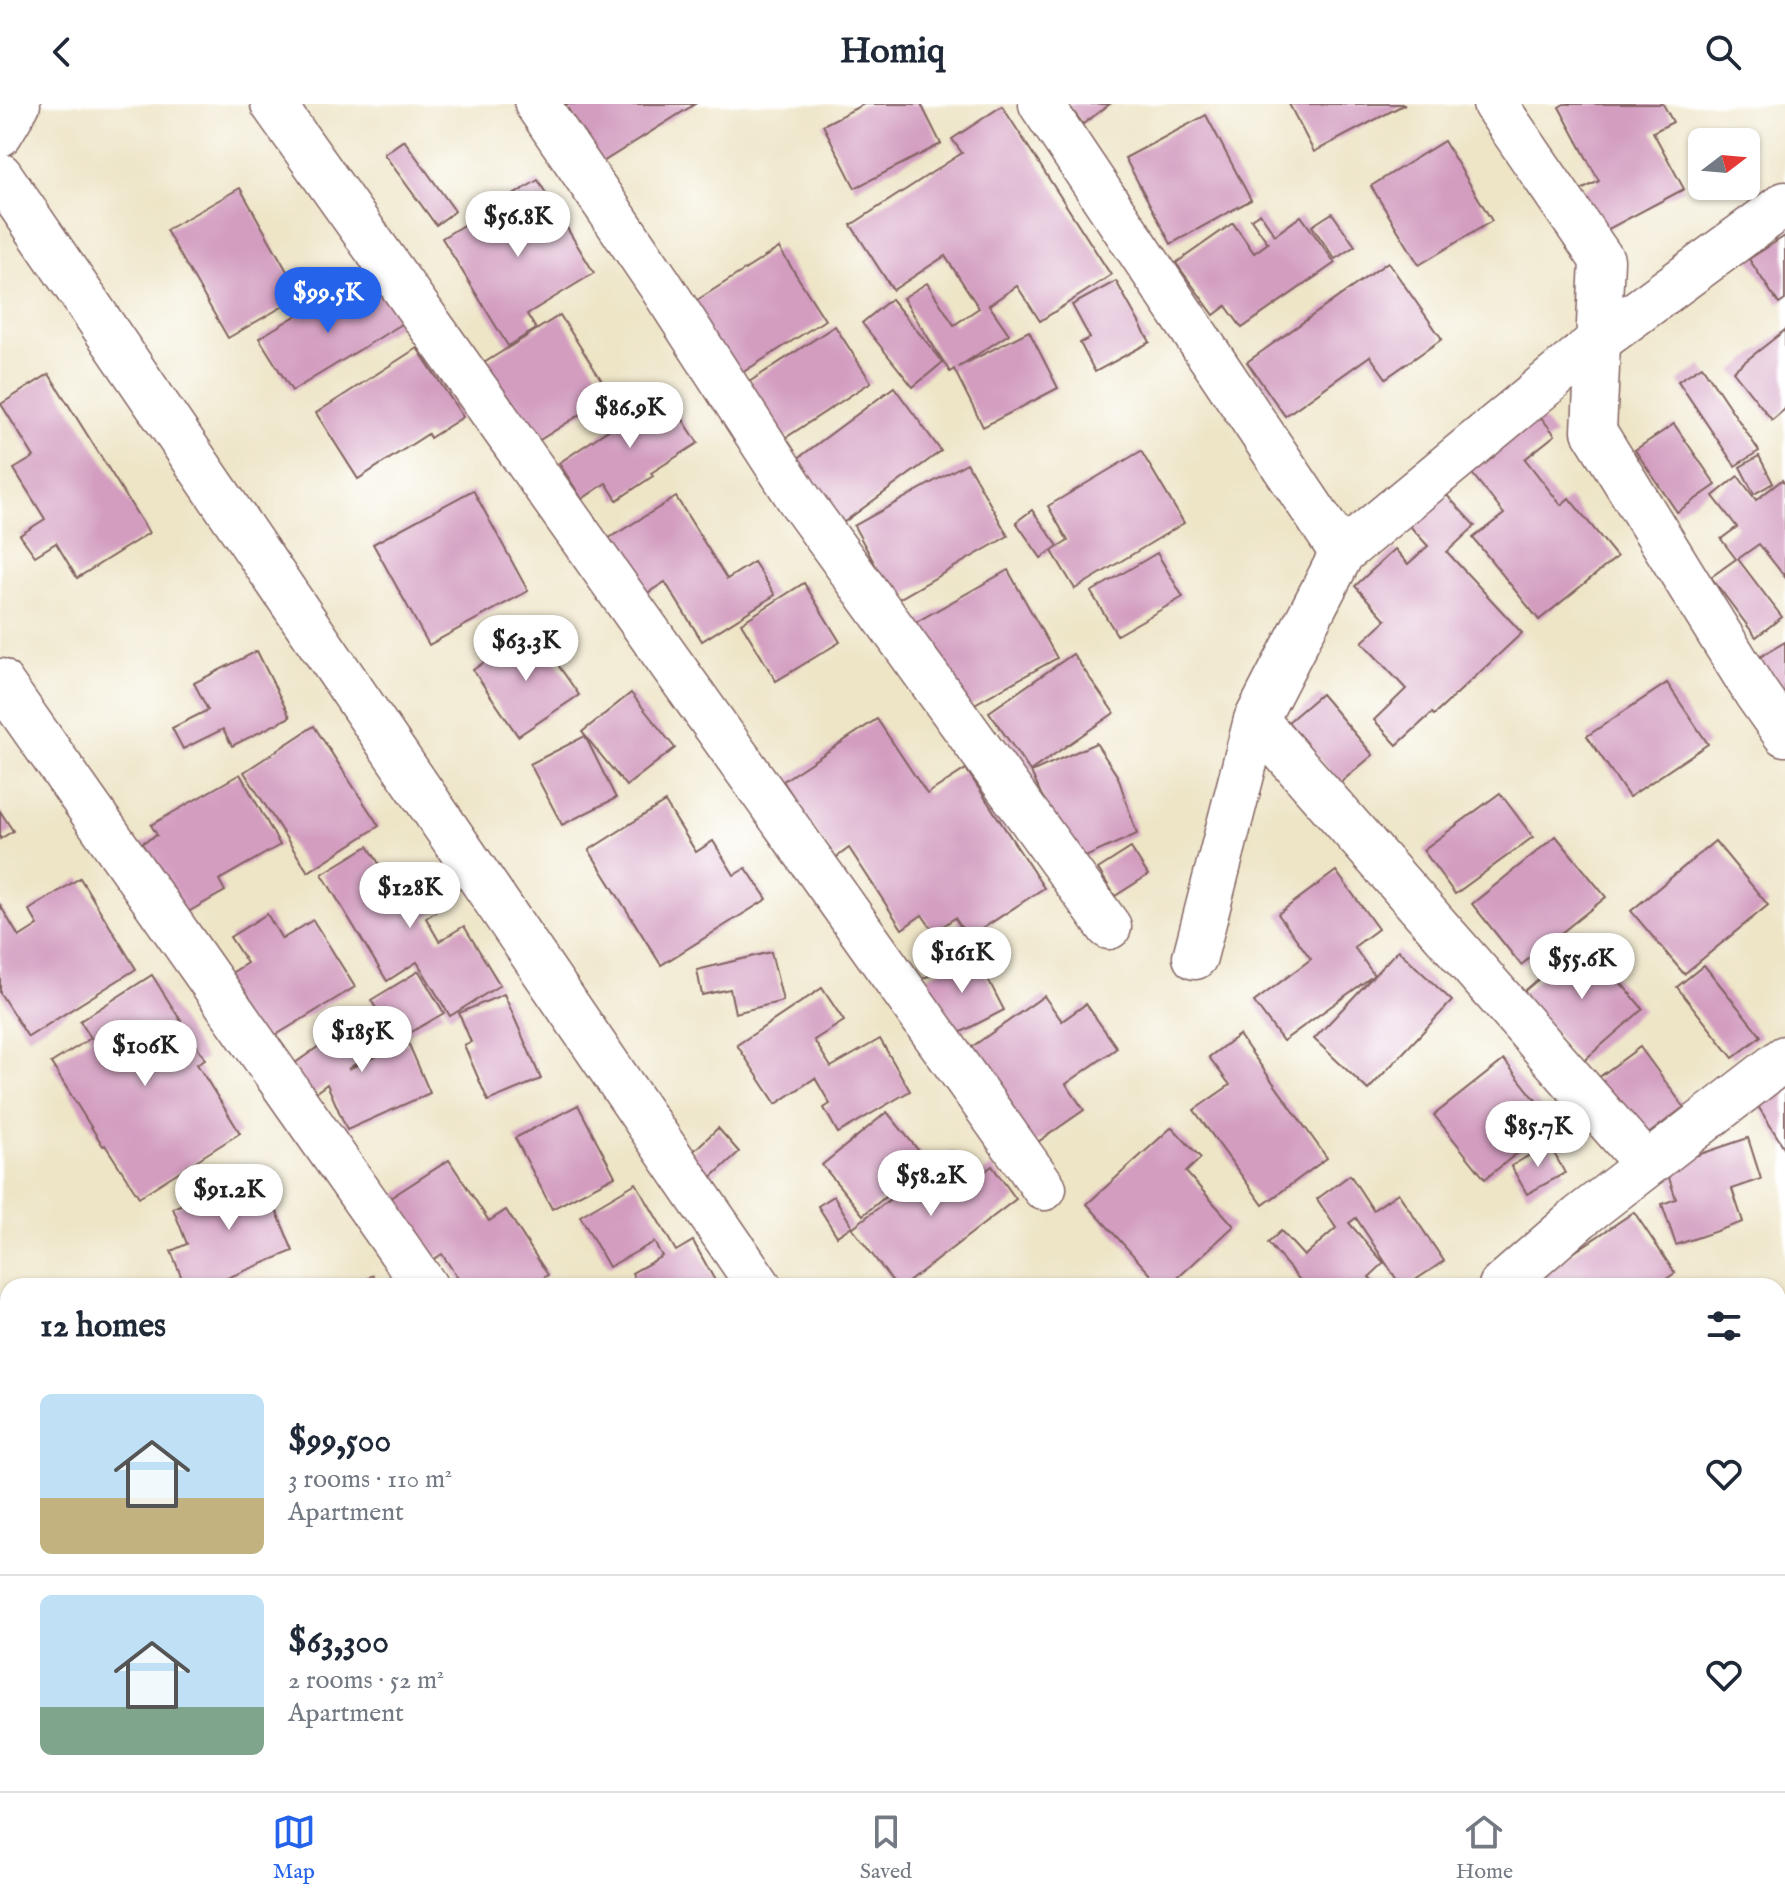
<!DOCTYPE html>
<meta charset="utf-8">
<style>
:root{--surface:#fff;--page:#f2f2f3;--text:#1f2937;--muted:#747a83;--line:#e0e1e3;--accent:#2563eb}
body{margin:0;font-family:"IM FELL English",serif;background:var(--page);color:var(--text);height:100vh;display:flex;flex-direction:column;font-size:30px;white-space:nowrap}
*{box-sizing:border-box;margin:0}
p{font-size:26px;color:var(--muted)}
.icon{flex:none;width:44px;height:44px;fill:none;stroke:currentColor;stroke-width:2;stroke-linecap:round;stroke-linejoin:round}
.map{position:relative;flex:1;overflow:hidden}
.details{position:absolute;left:0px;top:1174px;width:1786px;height:514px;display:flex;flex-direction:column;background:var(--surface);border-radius:24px 24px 0 0;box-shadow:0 2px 6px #0004}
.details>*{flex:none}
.needle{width:52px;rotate:74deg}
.tools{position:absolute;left:1688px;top:24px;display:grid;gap:16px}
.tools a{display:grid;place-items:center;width:72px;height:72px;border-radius:12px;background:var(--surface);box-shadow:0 2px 6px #0004;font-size:40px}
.price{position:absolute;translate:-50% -68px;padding:0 18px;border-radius:28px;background:#fff;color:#222;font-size:26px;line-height:52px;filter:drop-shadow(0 2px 4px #0008)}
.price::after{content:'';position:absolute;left:50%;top:48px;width:24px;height:18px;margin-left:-12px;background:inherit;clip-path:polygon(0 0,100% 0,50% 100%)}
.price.on{background:var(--accent);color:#fff}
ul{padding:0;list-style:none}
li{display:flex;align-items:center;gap:24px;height:200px;padding:0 40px}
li+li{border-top:2px solid var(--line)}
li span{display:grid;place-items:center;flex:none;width:224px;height:160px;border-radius:12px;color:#555}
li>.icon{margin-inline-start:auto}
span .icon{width:96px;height:96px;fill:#fffc;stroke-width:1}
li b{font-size:34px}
h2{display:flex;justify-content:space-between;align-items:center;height:96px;padding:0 40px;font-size:34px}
header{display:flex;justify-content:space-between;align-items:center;height:104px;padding:0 40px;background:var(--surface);font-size:36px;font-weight:800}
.menu{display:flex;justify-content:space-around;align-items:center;height:112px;border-top:2px solid var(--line);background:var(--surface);font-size:22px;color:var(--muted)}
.menu a{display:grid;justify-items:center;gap:4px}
.menu .on{color:var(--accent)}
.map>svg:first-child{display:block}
.building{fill:#d39dc0}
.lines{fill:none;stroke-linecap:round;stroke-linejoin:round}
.street-casing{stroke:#836462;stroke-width:47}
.street{stroke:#fff;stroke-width:44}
</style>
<header><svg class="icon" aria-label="back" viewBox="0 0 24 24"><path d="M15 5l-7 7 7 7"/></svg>Homiq<svg class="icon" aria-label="search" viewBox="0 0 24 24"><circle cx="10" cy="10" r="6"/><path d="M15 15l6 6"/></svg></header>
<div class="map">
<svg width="1785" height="1687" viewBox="0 0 1785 1687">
<rect width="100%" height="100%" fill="#fff"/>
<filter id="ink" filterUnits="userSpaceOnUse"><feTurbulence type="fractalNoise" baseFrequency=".0125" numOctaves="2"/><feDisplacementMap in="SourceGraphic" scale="16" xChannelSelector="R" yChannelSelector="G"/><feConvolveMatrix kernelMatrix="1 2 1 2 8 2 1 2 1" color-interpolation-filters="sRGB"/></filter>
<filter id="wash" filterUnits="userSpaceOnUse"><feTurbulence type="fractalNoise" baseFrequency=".006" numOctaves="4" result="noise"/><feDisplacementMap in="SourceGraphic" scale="32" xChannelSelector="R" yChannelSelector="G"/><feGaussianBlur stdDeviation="1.8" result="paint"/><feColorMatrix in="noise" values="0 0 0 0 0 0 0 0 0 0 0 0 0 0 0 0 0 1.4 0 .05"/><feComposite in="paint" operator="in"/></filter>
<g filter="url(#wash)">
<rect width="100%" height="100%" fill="#eee5c7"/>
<g id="blocks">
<g class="building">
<path d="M565,0H695L601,59Z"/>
<path d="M864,0H921L941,40L855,84L823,21Z"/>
<path d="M1068,0H1110L1083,20Z"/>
<path d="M1289,0H1405L1314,48Z"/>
<path d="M1564,0H1663L1673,18L1653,28L1684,85L1601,129L1579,87L1599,77L1559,3Z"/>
<path d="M1002,2L1111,171L1040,217L1017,182L989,201L1009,230L958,263L1029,227L1058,284L983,323L954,265L950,268L903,194L927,179L954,221L979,204L945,152L893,186L851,121L962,49L952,35Z"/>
<path d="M1206,11L1251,96L1171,140L1125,54Z"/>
<path d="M404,36L455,107L436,121L384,50Z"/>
<path d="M1444,37L1492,117L1419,161L1371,82Z"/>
<path d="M538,76L594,169L527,210L536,225L508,242L442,134Z"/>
<path d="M240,84L301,192L228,234L166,126Z"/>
<path d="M1260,109L1275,131L1301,112L1335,159L1242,224L1226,202L1214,211L1176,159L1233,119L1254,149L1268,139L1251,115Z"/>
<path d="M1332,109L1355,142L1335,155L1312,122Z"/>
<path d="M1785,132V196L1779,200L1749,155Z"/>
<path d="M779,144L825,216L726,279L680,207Z"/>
<path d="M1388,158L1442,235L1386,274L1370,252L1285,312L1247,258Z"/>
<path d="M1116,177L1150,238L1095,268L1080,239L1090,234L1072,201Z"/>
<path d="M377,181L402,220L292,287L259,234L337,187L344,200Z"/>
<path d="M891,195L943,258L913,283L862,219Z"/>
<path d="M560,211L611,291L527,344L476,264Z"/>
<path d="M835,222L871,278L782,336L746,280Z"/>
<path d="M1785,226V305L1772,316L1733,267Z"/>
<path d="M417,244L463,313L430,334L428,330L358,375L316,309Z"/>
<path d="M1702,262L1759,347L1735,362L1678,277Z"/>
<path d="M49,270L149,429L77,474L56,439L35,452L20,431L45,415L14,365L34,353L1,300Z"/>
<path d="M894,283L941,347L836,424L789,361Z"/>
<path d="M665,288L698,339L651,369L653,372L617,396L606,379L582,395L559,359Z"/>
<path d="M1532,302L1555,331L1525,355L1561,401L1569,394L1617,453L1539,516L1473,434L1504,410L1463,358Z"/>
<path d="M1674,320L1716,381L1677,408L1635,346Z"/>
<path d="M1141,347L1184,419L1075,485L1052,447L1068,437L1048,402Z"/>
<path d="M1759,352L1773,379L1754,390L1740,363Z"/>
<path d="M967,359L1008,432L895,497L854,422Z"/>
<path d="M1738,372L1756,396L1782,376L1785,380V473L1759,440L1738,455L1782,513L1756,533L1711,473L1736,455L1721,435L1737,423L1713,392Z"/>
<path d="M1434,377L1475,422L1447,448L1522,529L1434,611L1432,609L1397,641L1374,616L1406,585L1362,538L1386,516L1355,482L1395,445L1408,460L1428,442L1399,410Z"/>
<path d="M473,386L528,487L429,541L373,440Z"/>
<path d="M676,393L727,475L754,458L775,491L702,537L665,478L641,493L606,436Z"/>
<path d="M1032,406L1058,442L1041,454L1016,418Z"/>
<path d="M1157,449L1183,493L1117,531L1091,488Z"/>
<path d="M1008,466L1057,554L962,607L913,520Z"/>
<path d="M804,479L840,538L776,577L741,519Z"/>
<path d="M533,525L579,591L518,632L473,566Z"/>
<path d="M1785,538V605L1755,556Z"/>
<path d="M257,547L290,613L232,642L223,625L183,645L172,624L208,606L194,579Z"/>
<path d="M1073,550L1114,609L1030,667L989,608Z"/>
<path d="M1667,579L1708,640L1629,693L1587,632Z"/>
<path d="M631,589L675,644L626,682L582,628Z"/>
<path d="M1321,590L1373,651L1340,679L1288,618Z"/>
<path d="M877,615L927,690L966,665L1044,784L968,834L955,814L934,828L922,811L902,825L849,744L834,755L783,677Z"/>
<path d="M314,622L379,722L308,768L244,668Z"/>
<path d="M585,632L616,694L562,721L530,660Z"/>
<path d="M1096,639L1118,673L1137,730L1072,759L1031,668Z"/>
<path d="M240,670L280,741L219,776L225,787L181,812L140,740L157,731L151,721Z"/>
<path d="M1500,689L1533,733L1455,790L1423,746Z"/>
<path d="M665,698L696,748L713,737L734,771L746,764L767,795L661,861L589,746Z"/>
<path d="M0,707L13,727L0,735Z"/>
<path d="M1556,732L1606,793L1521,861L1472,800Z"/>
<path d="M1715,737L1768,801L1684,870L1631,807Z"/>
<path d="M368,742L397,788L429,768L449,799L426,814L439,837L464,822L500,881L450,912L417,858L387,877L322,770Z"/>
<path d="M1131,744L1148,771L1115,792L1098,765Z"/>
<path d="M1336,767L1378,825L1354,843L1374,871L1283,937L1254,898L1311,855L1278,810Z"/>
<path d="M80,774L136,865L28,933L0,889V801L19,833L38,821L29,806Z"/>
<path d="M267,810L282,835L313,816L355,883L253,945L213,881L247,859L230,833Z"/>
<path d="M1584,836L1643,905L1581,959L1521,890Z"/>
<path d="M1398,846L1452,897L1368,986L1314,935Z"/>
<path d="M771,848L783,897L735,909L730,885L702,891L697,866Z"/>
<path d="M974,848L1004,906L950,934L919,877Z"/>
<path d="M1704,861L1761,932L1733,954L1677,883Z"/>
<path d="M419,867L444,909L396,937L371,896Z"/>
<path d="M152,871L205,955L197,960L240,1029L139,1093L105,1041L103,1042L51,959L91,934L80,917Z"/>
<path d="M822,884L844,917L814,936L831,963L880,935L910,987L838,1029L824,1004L830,1000L815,974L776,1000L737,941Z"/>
<path d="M504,890L541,975L488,997L464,941L471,938L459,909Z"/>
<path d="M1044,892L1062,917L1086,900L1117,944L1066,980L1084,1006L1032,1042L966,947Z"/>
<path d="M363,911L384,940L348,965L408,938L430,989L347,1026L327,980L312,991L291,962Z"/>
<path d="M1239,931L1327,1054L1263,1101L1194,1006L1230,981L1209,953Z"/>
<path d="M1640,943L1684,1003L1639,1037L1594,977Z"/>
<path d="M1504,956L1554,1019L1485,1075L1434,1011Z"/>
<path d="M1785,970V1045L1751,991Z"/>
<path d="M578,1001L615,1072L552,1105L515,1034Z"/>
<path d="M887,1008L928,1058L863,1111L822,1061Z"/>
<path d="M1172,1023L1201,1054L1186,1068L1234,1122L1169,1182H1161L1087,1100Z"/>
<path d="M718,1024L739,1048L705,1079L684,1056Z"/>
<path d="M1748,1034L1761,1075L1732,1085L1743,1118L1676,1141L1662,1100L1676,1095L1665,1062Z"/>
<path d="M1549,1040L1565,1069L1527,1090L1511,1062Z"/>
<path d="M952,1048L974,1076L992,1062L1016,1095L903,1182H896L852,1124Z"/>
<path d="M449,1056L489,1117L506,1106L548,1171L531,1182H463L442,1150L424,1161L384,1098Z"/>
<path d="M260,1067L293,1147L208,1182H185L171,1147L187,1140L173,1104Z"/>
<path d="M1350,1071L1373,1106L1398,1089L1444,1157L1406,1182H1401L1356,1114L1349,1119L1384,1159L1369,1173L1377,1182H1305L1268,1139L1281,1127L1304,1152L1336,1124L1317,1095Z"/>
<path d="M636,1079L676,1147L693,1137L718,1182H639L632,1169L662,1152L654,1138L609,1163L580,1112Z"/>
<path d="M834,1092L852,1122L837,1132L818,1102Z"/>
<path d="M1634,1108L1675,1169L1656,1182H1541L1536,1174Z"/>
<path d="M373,1171L381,1182H357Z"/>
<path d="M1785,1250V1274L1778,1265V1255Z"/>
<path d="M0,1350L8,1362V1675L0,1680Z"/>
<path d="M101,1680H253L256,1685L89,1687Z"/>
<path d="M840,1680H868L873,1687H830Z"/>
<path d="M904,1680H961L965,1687H890Z"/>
<path d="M1506,1680H1666L1671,1687H1512Z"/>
</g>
</g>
</g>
<g filter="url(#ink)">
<use href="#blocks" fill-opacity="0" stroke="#836462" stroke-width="2"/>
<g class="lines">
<defs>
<g id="street">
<path d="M273,0L1044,1084"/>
<path d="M537,0L659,179L799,395L1109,823"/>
<path d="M1041,0L1342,449"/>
<path d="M1495,0L1602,156L1594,327L1756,589L1785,630"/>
<path d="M0,30L18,0"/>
<path d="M0,71L759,1182"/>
<path d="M0,577L425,1182"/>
<path d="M1195,853L1256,616"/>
<path d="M1646,1060L1256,616L1342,449L1597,238L1785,100"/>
<path d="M1501,1182L1580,1113L1785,954"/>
<path d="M1778,1543L1785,1554"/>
<path d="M1070,1680L1075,1687"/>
<path d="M612,1687L624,1680"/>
</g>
</defs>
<use href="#street" class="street-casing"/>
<use href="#street" class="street"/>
</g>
</g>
</svg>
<div class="tools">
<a><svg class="needle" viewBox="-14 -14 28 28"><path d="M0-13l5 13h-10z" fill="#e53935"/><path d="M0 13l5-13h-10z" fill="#747a83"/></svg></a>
</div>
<b class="price" style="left:518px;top:155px">$56.8K</b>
<b class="price on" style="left:328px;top:231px">$99.5K</b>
<b class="price" style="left:630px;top:346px">$86.9K</b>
<b class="price" style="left:526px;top:579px">$63.3K</b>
<b class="price" style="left:410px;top:826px">$128K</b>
<b class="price" style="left:962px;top:891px">$161K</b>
<b class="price" style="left:1582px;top:897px">$55.6K</b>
<b class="price" style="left:362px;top:970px">$185K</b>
<b class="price" style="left:145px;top:984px">$106K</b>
<b class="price" style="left:1538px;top:1065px">$85.7K</b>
<b class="price" style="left:931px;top:1114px">$58.2K</b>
<b class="price" style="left:229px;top:1128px">$91.2K</b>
<section class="details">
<h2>12 homes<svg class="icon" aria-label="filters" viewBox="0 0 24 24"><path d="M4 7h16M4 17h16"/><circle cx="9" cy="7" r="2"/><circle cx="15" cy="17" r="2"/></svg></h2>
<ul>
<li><span style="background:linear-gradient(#bfe0f5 65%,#c2b280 0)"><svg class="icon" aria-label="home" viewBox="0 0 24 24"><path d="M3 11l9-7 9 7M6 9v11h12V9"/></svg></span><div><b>$99,500</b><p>3 rooms · 110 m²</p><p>Apartment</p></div><svg class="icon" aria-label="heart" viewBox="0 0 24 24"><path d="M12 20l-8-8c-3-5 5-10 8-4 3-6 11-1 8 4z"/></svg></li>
<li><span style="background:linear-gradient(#bfe0f5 70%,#7fa58c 0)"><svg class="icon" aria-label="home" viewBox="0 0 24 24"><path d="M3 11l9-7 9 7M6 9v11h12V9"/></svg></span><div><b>$63,300</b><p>2 rooms · 52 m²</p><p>Apartment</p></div><svg class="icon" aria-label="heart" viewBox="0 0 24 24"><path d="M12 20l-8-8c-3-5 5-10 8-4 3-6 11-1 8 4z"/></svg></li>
</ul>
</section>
</div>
<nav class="menu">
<a class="on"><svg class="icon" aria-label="map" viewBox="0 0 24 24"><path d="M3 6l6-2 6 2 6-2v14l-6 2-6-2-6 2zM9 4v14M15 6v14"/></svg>Map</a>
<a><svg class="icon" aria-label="saved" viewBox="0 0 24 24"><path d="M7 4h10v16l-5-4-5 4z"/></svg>Saved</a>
<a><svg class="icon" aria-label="home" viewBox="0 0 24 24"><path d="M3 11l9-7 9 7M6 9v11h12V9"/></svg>Home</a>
</nav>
